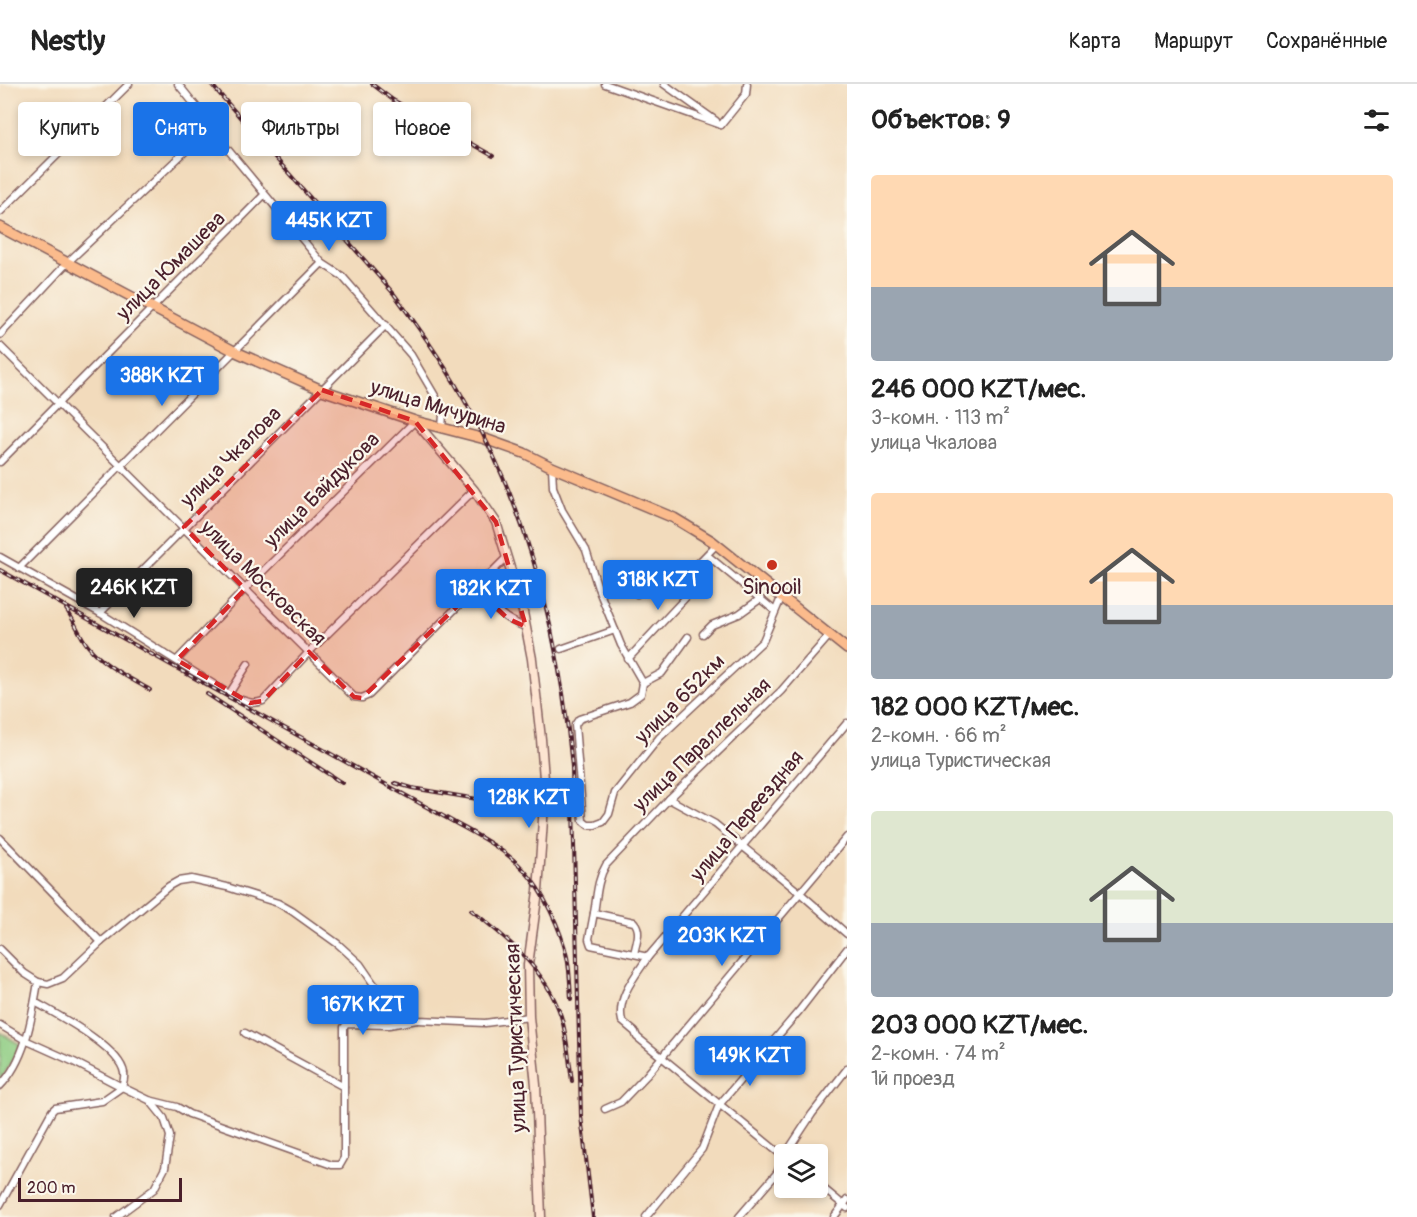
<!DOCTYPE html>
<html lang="ru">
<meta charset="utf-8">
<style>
:root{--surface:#fff;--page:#f2f2f2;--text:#222;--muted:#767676;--line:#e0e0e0;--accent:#1a73e8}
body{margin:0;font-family:Pangolin,sans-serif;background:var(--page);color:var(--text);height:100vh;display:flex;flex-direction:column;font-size:22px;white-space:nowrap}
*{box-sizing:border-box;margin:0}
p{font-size:20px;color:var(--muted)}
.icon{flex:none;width:33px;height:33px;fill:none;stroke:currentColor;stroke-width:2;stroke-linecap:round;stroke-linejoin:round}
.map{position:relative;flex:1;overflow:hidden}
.sheet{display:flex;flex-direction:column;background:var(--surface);width:570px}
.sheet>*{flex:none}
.guide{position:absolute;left:18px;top:18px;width:570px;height:54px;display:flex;gap:12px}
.tools{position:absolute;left:774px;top:1060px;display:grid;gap:12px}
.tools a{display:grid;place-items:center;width:54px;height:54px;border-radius:6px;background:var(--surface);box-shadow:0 3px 9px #0003;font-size:30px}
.scale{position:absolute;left:18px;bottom:15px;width:164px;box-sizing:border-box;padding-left:6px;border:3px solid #4a1f2b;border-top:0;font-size:16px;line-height:21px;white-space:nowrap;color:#4a1f2b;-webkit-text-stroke:4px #fbf7ec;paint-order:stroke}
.price{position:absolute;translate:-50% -51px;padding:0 14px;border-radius:6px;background:var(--accent);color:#fff;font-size:20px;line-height:39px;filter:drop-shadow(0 2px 3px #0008)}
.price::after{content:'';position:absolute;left:50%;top:36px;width:18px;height:14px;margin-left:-9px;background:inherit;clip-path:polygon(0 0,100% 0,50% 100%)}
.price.on{background:#222;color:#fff}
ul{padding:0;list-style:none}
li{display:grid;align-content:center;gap:12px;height:318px;padding:0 24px}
li span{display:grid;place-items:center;height:186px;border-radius:6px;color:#555}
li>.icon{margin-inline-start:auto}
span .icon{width:108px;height:108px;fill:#fffc;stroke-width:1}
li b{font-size:26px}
h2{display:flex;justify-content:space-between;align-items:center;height:72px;padding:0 24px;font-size:26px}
.chip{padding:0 21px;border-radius:6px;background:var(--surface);box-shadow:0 3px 9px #0003;font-size:21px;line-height:54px}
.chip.on{background:var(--accent);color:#fff}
header{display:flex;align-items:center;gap:36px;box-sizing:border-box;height:84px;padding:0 30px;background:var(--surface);border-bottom:2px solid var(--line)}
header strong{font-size:28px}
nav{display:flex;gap:33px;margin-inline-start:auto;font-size:21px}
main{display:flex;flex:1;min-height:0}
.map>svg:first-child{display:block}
.green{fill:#8ecc82;stroke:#6c7656;stroke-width:1.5}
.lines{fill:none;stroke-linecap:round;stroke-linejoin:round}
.street-casing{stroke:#85615e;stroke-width:9}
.secondary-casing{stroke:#85615e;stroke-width:11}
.primary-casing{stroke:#85615e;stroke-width:12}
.street{stroke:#fff;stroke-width:6}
.secondary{stroke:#fde4d1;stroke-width:8}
.primary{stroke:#fbbb8c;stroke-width:9}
.rail-casing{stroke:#4a1f2b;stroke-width:4}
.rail{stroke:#fbf7ec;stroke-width:1.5;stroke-dasharray:4.5;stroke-linecap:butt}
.marked{fill:#d62828;fill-opacity:0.2;stroke:#d62828;stroke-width:4.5;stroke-dasharray:12 8;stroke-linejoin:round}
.poi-dot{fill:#c8321e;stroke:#fbf7ec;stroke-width:2}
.labels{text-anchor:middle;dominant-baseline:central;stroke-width:4.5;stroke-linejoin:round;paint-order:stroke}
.street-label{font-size:21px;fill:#4a1f2b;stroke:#fbf7ec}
.poi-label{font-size:21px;fill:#4a1f2b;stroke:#fbf7ec}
</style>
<header>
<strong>Nestly</strong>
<nav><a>Карта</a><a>Маршрут</a><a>Сохранённые</a></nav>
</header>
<main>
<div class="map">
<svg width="847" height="1133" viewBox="0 0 847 1133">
<rect width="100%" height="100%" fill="#fbf7ec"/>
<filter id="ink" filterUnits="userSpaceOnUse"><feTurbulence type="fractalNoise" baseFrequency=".0167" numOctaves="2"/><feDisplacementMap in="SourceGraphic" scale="12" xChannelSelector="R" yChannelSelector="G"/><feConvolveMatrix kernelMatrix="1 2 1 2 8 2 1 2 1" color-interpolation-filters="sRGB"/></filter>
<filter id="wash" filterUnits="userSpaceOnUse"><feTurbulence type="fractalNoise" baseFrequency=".008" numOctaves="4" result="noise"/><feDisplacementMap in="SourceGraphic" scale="24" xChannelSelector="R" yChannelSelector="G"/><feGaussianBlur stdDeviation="1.35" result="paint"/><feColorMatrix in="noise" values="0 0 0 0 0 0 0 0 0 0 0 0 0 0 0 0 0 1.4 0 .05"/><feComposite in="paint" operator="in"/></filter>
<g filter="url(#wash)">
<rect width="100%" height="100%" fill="#f2dbbc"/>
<path class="green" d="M0,948L21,961L0,998Z"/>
</g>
<g filter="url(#ink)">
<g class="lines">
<defs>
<g id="street">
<path d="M178,0L199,26L210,44L322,179L342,192L411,271L441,322L443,330L442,345"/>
<path d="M605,0L721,41"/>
<path d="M664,0L716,37"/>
<path d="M721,41L746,10L747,0"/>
<path d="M0,128L129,0"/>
<path d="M0,251L67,179L210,44"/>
<path d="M0,262L354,613L362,614L369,611L506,474"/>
<path d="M0,378L264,111"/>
<path d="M552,383L553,403L562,426L586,466L598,504L621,561L643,599L662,589L688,553"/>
<path d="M707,471L775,527"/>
<path d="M0,473L100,529L234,613C245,617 252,621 263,617L309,568L474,406"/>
<path d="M19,484L322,179"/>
<path d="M678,500L716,461"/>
<path d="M478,503C487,521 506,537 526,543"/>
<path d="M100,529L386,241"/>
<path d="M703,550L712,541L739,530L760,515"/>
<path d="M561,565L615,546"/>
<path d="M628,575L687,512C684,499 663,491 651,497C645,499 641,506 637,510"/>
<path d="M177,576L245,505L415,337"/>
<path d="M643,599L641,610L630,618L579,635L575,641L583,737L588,741H595L603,738L609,730L615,709L659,654L763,557L781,514"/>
<path d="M229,610L248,580"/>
<path d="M669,715L715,740L800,809L847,850"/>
<path d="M0,754L101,858"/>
<path d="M594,829C597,812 597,796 606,781L669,715L781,607L829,552"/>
<path d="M0,865L24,889L38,898L48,900L63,894L101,858L169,802L178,797L191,795L227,803L278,819L292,827L338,860L360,880L373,899L389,916L400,926L418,936L485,939L529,933"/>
<path d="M634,870C636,859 642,847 634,838L594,829L589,855L591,861L648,873"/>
<path d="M0,941L25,956L74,978L122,1003L149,1016L177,1023L189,1030L318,1076L332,1081H340L344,1074V1003L245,949"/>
<path d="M0,1002C26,976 32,933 38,898"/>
<path d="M344,1003V943L347,940L389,941L417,936"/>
<path d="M605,1025L621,1018L646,992L847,753"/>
<path d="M785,1071L812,1030L847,985"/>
<path d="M784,1073L637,953L635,948L622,937C616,914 636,891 648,873L847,639"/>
<path d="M818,1100L847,1124"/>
<path d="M0,1121L52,1027L55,1024L102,1017L122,1003C123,999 125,994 124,989C120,963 57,931 35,918"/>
<path d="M116,1133L154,1105L165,1084L170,1052L164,1034L151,1018"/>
<path d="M646,1133L702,1065L719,1021L799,927L847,865"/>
<path d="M739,1133L777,1089L784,1072"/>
<path d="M834,1133L847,1116"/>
</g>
<path id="secondary" d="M415,337L474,406L496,438L522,523L532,575L541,655L544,695L543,736L538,807L528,881L529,933L536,1001L541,1133"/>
<path id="primary" d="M0,143L234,267L322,306L415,337L485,355L524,369L552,383L674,434L712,457L847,565"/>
</defs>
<use href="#street" class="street-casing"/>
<use href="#secondary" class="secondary-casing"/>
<use href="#primary" class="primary-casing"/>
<use href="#street" class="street"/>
<use href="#secondary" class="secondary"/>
<use href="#primary" class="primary"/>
<defs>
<g id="rail">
<path d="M211,0L394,210C418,243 442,276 462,312C529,425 560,553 572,683L581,1032L593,1133"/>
<path d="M372,0L393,16L493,72"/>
<path d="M0,486L450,736C474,750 504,764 524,786C543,807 561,845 567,873C570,887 570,901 571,915"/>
<path d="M66,525C75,537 79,551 88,562C104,582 128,593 150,606"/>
<path d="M207,610L342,699"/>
<path d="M395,699L412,704L519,722"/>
<path d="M471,826C507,854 546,886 561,932C567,952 569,975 572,997"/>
</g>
</defs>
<use href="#rail" class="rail-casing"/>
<use href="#rail" class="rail"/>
</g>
</g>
<path class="marked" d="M322,306L415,337L496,438L526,543L507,534L476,504L362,614L354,613L309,568L263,617L250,619L177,576L245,505L184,443Z"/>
<circle class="poi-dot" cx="772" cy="481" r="6"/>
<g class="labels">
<g class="street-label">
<text transform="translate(171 182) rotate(-45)">улица Юмашева</text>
<text transform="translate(438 323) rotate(17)">улица Мичурина</text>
<text transform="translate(231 373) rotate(-45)">улица Чкалова</text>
<text transform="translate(322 406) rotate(-45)">улица Байдукова</text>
<text transform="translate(263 499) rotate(45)">улица Московская</text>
<text transform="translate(680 615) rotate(-45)">улица 652км</text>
<text transform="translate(702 661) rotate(-44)">улица Параллельная</text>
<text transform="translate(747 732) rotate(-50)">улица Переездная</text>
<text transform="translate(516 954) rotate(-92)">улица Туристическая</text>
</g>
<g class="poi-label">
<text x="772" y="503">Sinooil</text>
</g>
</g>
</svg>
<div class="tools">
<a><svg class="icon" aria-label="layers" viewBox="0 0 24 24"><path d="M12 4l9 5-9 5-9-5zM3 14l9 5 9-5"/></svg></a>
</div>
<div class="scale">200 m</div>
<b class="price" style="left:329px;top:168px">445K KZT</b>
<b class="price" style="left:162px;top:323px">388K KZT</b>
<b class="price" style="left:658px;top:527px">318K KZT</b>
<b class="price on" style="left:134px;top:535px">246K KZT</b>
<b class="price" style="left:491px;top:536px">182K KZT</b>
<b class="price" style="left:529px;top:745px">128K KZT</b>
<b class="price" style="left:722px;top:883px">203K KZT</b>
<b class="price" style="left:363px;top:952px">167K KZT</b>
<b class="price" style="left:750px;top:1003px">149K KZT</b>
<div class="guide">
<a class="chip">Купить</a>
<a class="chip on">Снять</a>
<a class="chip">Фильтры</a>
<a class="chip">Новое</a>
</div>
</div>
<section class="sheet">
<h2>Объектов: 9<svg class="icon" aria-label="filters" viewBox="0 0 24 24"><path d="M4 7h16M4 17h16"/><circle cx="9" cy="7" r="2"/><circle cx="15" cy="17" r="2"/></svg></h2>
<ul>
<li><span style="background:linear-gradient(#ffd9b3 60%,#9aa5b1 0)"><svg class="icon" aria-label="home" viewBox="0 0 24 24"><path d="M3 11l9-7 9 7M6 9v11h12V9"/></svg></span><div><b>246 000 KZT/мес.</b><p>3-комн. · 113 m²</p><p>улица Чкалова</p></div></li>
<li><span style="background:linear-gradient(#ffd9b3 60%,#9aa5b1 0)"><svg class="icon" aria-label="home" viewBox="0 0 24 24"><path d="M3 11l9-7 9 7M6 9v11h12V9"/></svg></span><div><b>182 000 KZT/мес.</b><p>2-комн. · 66 m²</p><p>улица Туристическая</p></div></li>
<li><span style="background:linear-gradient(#dfe7d0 60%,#9aa5b1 0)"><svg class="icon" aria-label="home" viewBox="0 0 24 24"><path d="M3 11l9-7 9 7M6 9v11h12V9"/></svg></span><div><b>203 000 KZT/мес.</b><p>2-комн. · 74 m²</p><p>1й проезд</p></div></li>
</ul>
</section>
</main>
